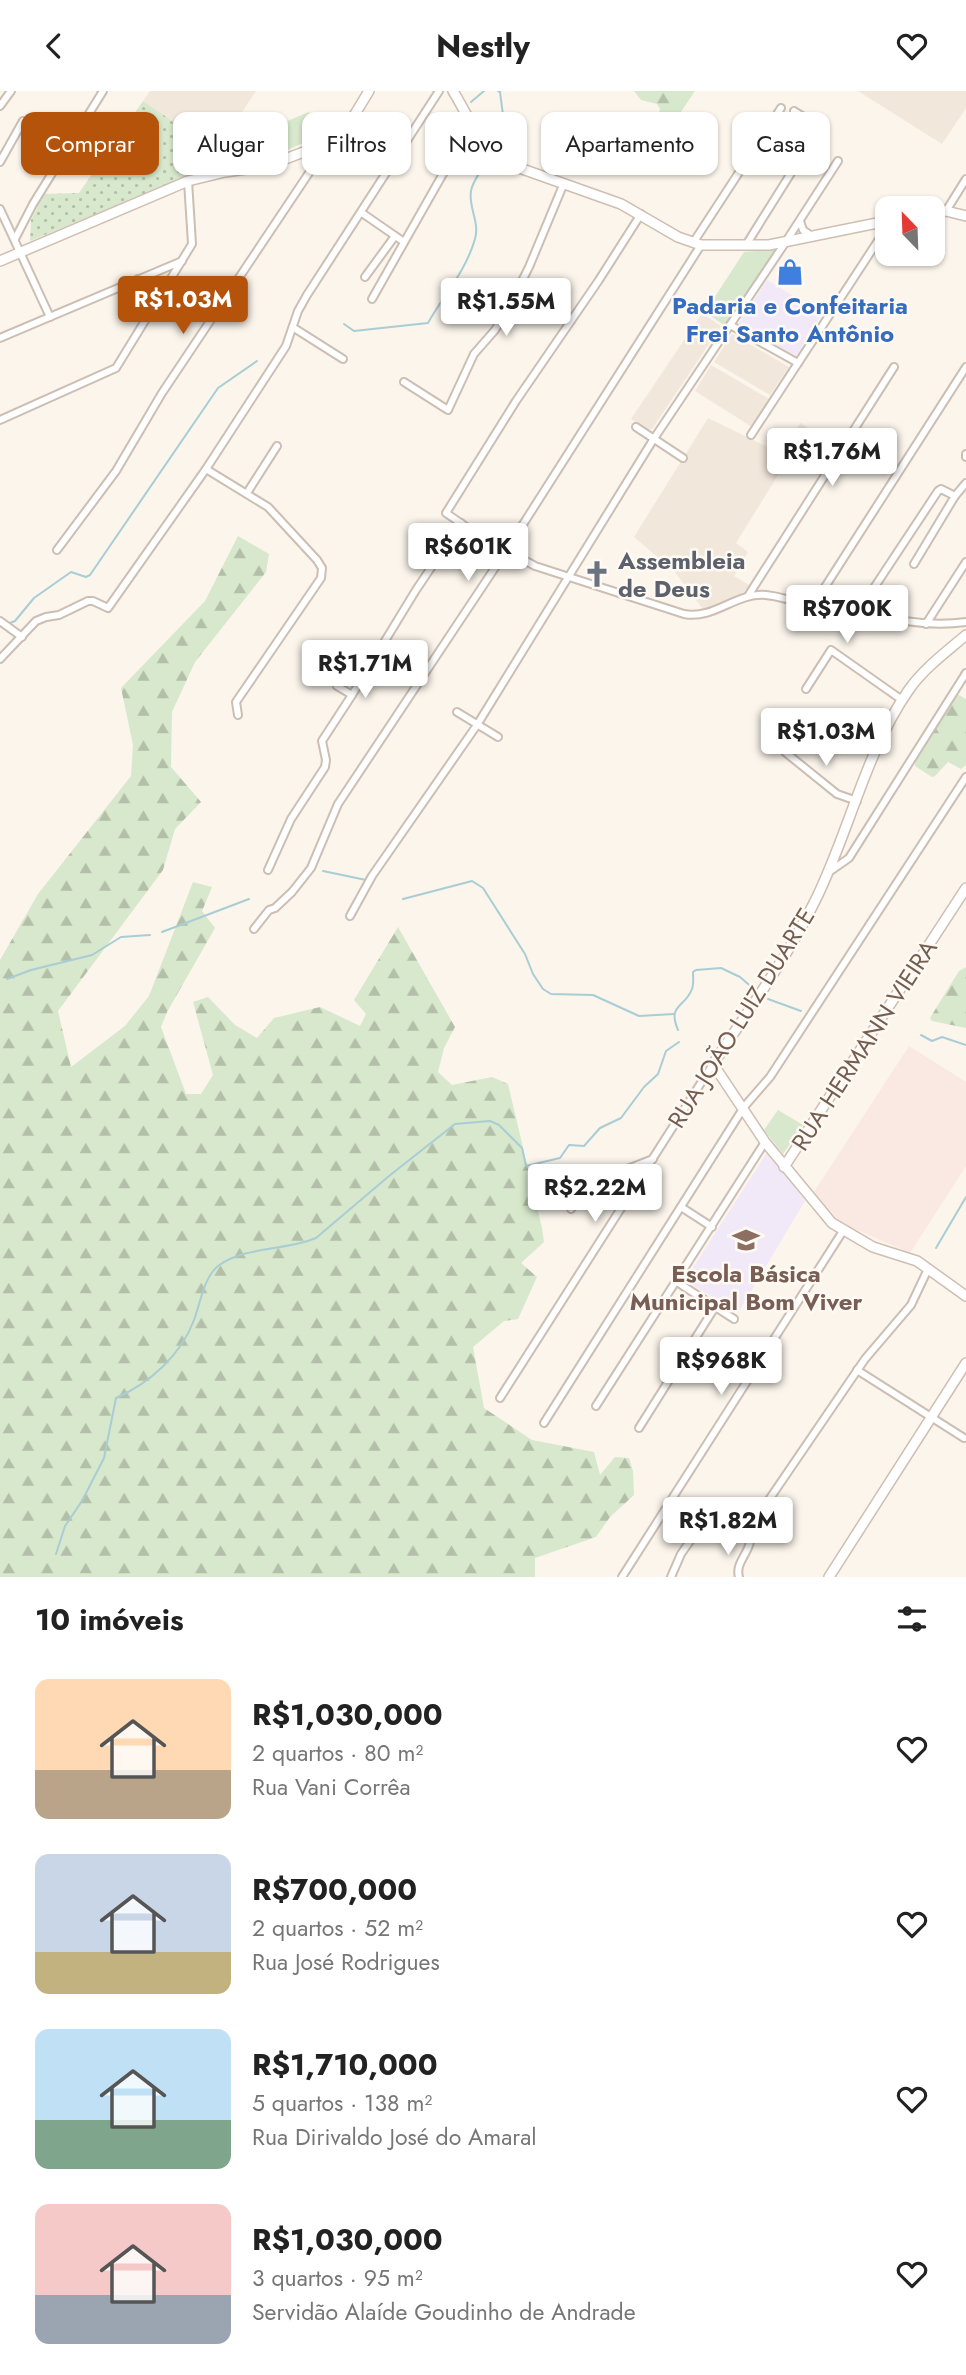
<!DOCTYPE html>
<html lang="pt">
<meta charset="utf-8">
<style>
:root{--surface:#fff;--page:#f2f2f2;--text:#222;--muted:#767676;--accent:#b45309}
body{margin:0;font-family:Jost,sans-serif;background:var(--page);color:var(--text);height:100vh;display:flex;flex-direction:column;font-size:26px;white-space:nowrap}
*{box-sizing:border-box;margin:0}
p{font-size:23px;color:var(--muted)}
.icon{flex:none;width:38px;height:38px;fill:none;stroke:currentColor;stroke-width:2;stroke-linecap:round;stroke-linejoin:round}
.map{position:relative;height:1486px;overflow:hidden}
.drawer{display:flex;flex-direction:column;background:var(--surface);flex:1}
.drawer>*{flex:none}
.banner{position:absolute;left:21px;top:21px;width:924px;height:63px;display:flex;gap:14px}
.needle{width:46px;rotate:337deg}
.buttons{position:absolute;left:875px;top:105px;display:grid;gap:14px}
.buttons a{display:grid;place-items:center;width:70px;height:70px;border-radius:14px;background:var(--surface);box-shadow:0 2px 5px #0004;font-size:35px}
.price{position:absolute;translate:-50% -60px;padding:0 16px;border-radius:7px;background:#fff;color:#222;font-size:23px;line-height:46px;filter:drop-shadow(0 2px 4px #0008)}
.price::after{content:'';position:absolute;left:50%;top:42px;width:21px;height:16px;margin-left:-10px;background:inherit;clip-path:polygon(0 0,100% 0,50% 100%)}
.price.active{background:var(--accent);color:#fff}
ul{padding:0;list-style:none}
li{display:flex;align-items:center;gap:21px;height:175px;padding:0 35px}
li span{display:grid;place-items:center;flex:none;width:196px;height:140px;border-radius:14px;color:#555}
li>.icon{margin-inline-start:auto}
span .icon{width:84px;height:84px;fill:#fffc;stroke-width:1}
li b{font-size:30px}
h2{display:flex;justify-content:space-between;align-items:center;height:84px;padding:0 35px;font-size:30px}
.pill{padding:0 24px;border-radius:14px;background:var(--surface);box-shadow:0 2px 5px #0004;font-size:24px;line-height:63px}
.pill.active{background:var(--accent);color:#fff}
header{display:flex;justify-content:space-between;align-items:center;height:91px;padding:0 35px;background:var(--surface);font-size:32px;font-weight:700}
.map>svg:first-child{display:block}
.residential{fill:#f2e7db}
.commercial{fill:#fae9e2}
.education{fill:#f2e9f8}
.grass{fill:url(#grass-dots)}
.forest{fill:url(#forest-firs)}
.green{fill:#d7e8cc}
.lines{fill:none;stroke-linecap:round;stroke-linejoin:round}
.stream{stroke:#a9cdd4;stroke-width:2}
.street-casing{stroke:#ccbeb3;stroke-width:10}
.secondary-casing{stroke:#cfbeb1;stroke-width:12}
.street{stroke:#fff;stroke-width:6}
.secondary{stroke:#fff;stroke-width:9}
.labels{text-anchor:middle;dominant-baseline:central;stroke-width:5;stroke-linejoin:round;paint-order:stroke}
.shop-label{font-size:24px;font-weight:bold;fill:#366cbe;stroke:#fef9f3}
.worship-label{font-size:24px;font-weight:bold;fill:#5b616d;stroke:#fef9f3;text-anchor:start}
.street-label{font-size:24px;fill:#745d51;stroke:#fef9f3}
.education-label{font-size:24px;font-weight:bold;fill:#785e54;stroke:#fef9f3}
</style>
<header><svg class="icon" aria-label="back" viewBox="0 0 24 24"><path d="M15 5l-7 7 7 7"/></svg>Nestly<svg class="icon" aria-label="heart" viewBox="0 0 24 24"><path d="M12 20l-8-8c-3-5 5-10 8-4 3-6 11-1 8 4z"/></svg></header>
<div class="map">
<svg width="966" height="1486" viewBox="0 0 966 1486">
<defs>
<pattern id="grass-dots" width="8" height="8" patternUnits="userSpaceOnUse" patternTransform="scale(1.75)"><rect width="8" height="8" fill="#d7e8cc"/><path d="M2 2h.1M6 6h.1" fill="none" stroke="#b3bfa8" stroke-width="1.8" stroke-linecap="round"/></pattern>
<pattern id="forest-firs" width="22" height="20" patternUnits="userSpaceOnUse" patternTransform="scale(1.75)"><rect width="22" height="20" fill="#d7e8cc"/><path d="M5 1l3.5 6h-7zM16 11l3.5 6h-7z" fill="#b3bfa8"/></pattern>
</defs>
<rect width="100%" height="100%" fill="#fbf5ec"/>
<g class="residential">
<path d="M150,0H256L216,60L143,10Z"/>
<path d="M858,0H966V17L942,53Z"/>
<path d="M701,224L706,225L721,235L652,338L648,339L631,328Z"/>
<path d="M732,243L789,276L770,304L714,271Z"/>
<path d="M711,274L771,309L752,336L695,300Z"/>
<path d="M708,327L776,360L801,332L807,337L736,452L748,461L734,485L749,494L744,501L703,518L674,480L634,446Z"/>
</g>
<path class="commercial" d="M909,955L966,991V1075L910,1162L841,1132L814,1101Z"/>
<g class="education">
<path d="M767,189L822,222L796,265L738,233Z"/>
<path d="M768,1060L805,1110L738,1222L685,1189Z"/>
</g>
<path class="grass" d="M143,10L216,60L202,70L206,82L187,86L30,150L31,129L44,103L79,102Z"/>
<g class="forest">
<path d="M634,0H695L666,43L657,33L660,18L657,13L641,9Z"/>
<path d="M238,445L269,463L266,481L195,571L172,621L171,676L201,711L175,738L163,779L58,920L71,976L125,935L149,905L193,791L212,796L202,820L215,837L167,921L161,936L186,1003H201L213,984L193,911L208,906L235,934L257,947L274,927L320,916L360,935L366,923L354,909L398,836L455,936L444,957L438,981L452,994L492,986L508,993L542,1137L544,1151L521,1172L537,1186L518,1228L504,1230L473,1256L484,1317L532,1349L594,1361L600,1384L615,1366L629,1367L633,1380L634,1404L610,1426L596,1446L535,1467V1486H0V869L38,803L131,685L133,654L121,597L205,510Z"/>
<path d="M959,604L966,608V674L961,678L948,671L935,685L932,686L915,675V670L955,605Z"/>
<path d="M966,876V937L932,930L930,927L959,880Z"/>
</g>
<g class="green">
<path d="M309,21L319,45L278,63L268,38Z"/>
<path d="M776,158L725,235L705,221L744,161Z"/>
<path d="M778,1019L803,1034L783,1063L764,1039Z"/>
</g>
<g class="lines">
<g class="stream">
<path d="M471,11L484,0"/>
<path d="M492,56L503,24L500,1L498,0"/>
<path d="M344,233L354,240L428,232C444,203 465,182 475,148C480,131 468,116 471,100C472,91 482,79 486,71"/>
<path d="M10,532L15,530L34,507L71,481L86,486L90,484L218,297L257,270"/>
<path d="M323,780L366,789"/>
<path d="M403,808L472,790L483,797L525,863L533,883L543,898L551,903L593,904L639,925L674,923"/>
<path d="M162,841L249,808"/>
<path d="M7,888L31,879L92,864L121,846L150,844"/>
<path d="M768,908L801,920"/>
<path d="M678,939C667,913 685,917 692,898C694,893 693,886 693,881L696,879L721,877L740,886L755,899"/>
<path d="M921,944L932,950L942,946L966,954"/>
<path d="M936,1157L966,1106"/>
<path d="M56,1463L65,1435L82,1410L104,1367L116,1307C150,1292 181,1264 194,1229C200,1213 204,1186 218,1175C245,1155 285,1160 316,1147L389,1085L455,1033L490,1030L499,1034L522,1057L526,1075L560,1067L569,1054L584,1055L600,1037L621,1027L644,996L658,983L666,960L679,951"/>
</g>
<defs>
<g id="street">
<path d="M0,15L11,0"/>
<path d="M0,71L23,30"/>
<path d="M0,118L50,226"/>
<path d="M946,120L966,88"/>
<path d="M362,122L404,151"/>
<path d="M641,123L599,189L516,310L446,422L475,442L535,475L684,523C714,529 736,501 766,504C778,505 790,510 803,511C808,512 813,510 819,511C867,522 915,538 966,531"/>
<path d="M800,130L803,139L813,146"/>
<path d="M15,148L33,113L103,0"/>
<path d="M693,152L781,17"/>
<path d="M746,154L818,39L815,33L794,20"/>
<path d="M365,186L395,145"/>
<path d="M138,188L152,219"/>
<path d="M372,208L448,74L474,35"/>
<path d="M730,234L798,272"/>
<path d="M294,237L343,268"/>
<path d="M0,247L182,170"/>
<path d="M404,291L448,319L474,263L495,239L509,216L529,176L564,92"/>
<path d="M0,329L116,277L192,153L188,90"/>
<path d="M636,336L683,367"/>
<path d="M751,344L887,136"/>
<path d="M966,363V366"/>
<path d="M206,378L268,416L317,469L322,477L321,487L236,611L238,624"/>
<path d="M247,402L277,355"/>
<path d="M57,459L116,380L162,302L331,49"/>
<path d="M914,473L955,405L966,392"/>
<path d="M748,505L894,276"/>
<path d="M816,510L966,276"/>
<path d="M858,521L938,400L941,398L955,405"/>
<path d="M0,530L22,546"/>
<path d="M926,533L966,471"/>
<path d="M0,568L36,530L46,526L59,524L88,510H93L108,517L206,378L286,255L298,220L307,204L439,0"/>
<path d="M337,595L352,604"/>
<path d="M806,598L831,559L902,609"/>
<path d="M457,621L498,646"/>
<path d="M785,661L837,703L857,710"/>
<path d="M268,779L291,728L325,676L326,669L322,650L352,604L416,499L461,432"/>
<path d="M829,781L849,767L966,582"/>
<path d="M350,825L372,785L477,634L653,349L785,152L838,70"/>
<path d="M254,838L269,819L275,817L292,801L311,777L338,713L506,460L701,154"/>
<path d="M617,1081L635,1096"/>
<path d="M681,1116L712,1136"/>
<path d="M571,1118L589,1093L653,1068"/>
<path d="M677,1191L734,1228"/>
<path d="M857,1279L964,1347"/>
<path d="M500,1307L713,973"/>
<path d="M596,1315L765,1051"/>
<path d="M544,1332L744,1016L770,986L966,686"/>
<path d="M639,1337L715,1216"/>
<path d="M622,1486L843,1140"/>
<path d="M671,1486L681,1463L708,1424L716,1423L749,1438L865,1268L911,1214L928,1178"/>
<path d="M739,1486C734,1469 756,1459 749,1438"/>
</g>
<g id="secondary">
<path d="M453,0C469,26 482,61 511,74L621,113L678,146L701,154H769L887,130"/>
<path d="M933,121L946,120L966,125"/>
<path d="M0,170L188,90L225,81L267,75L314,57L332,48L342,39L355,23L369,0"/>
<path d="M966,544C946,561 923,578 908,600C865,662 849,742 815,810C787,867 748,920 713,973L765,1051L832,1132L873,1156L917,1170L966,1205"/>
<path d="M784,1076L966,797"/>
<path d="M829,1486L966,1272"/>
</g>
</defs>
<use href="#street" class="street-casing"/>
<use href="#secondary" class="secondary-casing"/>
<use href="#street" class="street"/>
<use href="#secondary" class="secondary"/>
</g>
<defs>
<symbol id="shop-bare" viewBox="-9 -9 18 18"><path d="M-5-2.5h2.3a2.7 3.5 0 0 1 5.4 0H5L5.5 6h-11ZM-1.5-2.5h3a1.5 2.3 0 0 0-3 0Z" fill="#3f7fe0" stroke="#fef9f3" stroke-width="2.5" paint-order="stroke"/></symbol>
<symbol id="church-bare" viewBox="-9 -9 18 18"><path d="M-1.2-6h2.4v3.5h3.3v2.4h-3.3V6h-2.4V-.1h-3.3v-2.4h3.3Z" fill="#6b7280" stroke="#fef9f3" stroke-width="2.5" paint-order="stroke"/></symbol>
<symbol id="school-bare" viewBox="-9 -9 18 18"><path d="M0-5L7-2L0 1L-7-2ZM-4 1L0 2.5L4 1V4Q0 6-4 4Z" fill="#8d6e63" stroke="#fef9f3" stroke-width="2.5" paint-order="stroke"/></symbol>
</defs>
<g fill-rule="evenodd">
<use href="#shop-bare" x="771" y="162" width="38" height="38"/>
<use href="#church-bare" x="578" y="464" width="38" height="38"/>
<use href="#school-bare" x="727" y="1130" width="38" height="38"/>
</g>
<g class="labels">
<g class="shop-label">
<text x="790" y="214">Padaria e Confeitaria<tspan x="790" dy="28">Frei Santo Antônio</tspan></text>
</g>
<g class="worship-label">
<text x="618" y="469">Assembleia<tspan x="618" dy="28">de Deus</tspan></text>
</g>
<g class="street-label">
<text transform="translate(741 927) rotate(-58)">RUA JOÃO LUIZ DUARTE</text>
<text transform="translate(864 954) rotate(-57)">RUA HERMANN VIEIRA</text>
</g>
<g class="education-label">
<text x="746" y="1182">Escola Básica<tspan x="746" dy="28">Municipal Bom Viver</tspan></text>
</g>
</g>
</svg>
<div class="buttons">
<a><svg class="needle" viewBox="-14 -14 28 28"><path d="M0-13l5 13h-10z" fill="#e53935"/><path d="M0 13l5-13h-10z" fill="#767676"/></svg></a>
</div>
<b class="price active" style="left:183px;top:245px">R$1.03M</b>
<b class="price" style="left:506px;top:247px">R$1.55M</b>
<b class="price" style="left:832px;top:397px">R$1.76M</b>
<b class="price" style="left:468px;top:492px">R$601K</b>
<b class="price" style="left:847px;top:554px">R$700K</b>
<b class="price" style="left:365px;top:609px">R$1.71M</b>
<b class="price" style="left:826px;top:677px">R$1.03M</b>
<b class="price" style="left:595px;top:1133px">R$2.22M</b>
<b class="price" style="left:721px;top:1306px">R$968K</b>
<b class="price" style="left:728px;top:1466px">R$1.82M</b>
<div class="banner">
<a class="pill active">Comprar</a>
<a class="pill">Alugar</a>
<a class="pill">Filtros</a>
<a class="pill">Novo</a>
<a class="pill">Apartamento</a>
<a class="pill">Casa</a>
</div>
</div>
<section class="drawer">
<h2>10 imóveis<svg class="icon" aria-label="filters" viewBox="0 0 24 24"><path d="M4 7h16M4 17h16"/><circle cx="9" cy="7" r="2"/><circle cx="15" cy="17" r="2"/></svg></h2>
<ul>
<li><span style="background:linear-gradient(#ffd9b3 65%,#b9a48a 0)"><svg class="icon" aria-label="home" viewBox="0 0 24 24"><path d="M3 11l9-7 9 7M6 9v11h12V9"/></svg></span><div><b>R$1,030,000</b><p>2 quartos · 80 m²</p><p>Rua Vani Corrêa</p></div><svg class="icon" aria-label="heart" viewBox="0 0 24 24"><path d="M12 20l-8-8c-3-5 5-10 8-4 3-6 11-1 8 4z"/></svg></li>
<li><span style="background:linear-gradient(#c9d6e8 70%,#c2b280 0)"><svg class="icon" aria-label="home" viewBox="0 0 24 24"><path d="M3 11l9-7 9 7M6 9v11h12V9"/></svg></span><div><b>R$700,000</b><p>2 quartos · 52 m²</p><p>Rua José Rodrigues</p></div><svg class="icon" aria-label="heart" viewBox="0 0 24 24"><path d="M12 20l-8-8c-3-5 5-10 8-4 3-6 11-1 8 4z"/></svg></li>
<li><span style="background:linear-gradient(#bfe0f5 65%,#7fa58c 0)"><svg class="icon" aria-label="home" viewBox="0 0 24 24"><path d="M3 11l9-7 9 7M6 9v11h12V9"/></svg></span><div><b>R$1,710,000</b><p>5 quartos · 138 m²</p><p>Rua Dirivaldo José do Amaral</p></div><svg class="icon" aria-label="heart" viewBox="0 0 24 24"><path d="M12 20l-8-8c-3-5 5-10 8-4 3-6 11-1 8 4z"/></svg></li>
<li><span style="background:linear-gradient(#f6c9c9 65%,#9aa5b1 0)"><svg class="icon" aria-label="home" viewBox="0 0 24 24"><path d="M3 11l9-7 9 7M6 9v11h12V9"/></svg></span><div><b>R$1,030,000</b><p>3 quartos · 95 m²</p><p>Servidão Alaíde Goudinho de Andrade</p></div><svg class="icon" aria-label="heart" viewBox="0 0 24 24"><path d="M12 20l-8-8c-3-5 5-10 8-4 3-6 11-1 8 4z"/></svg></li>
</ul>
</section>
